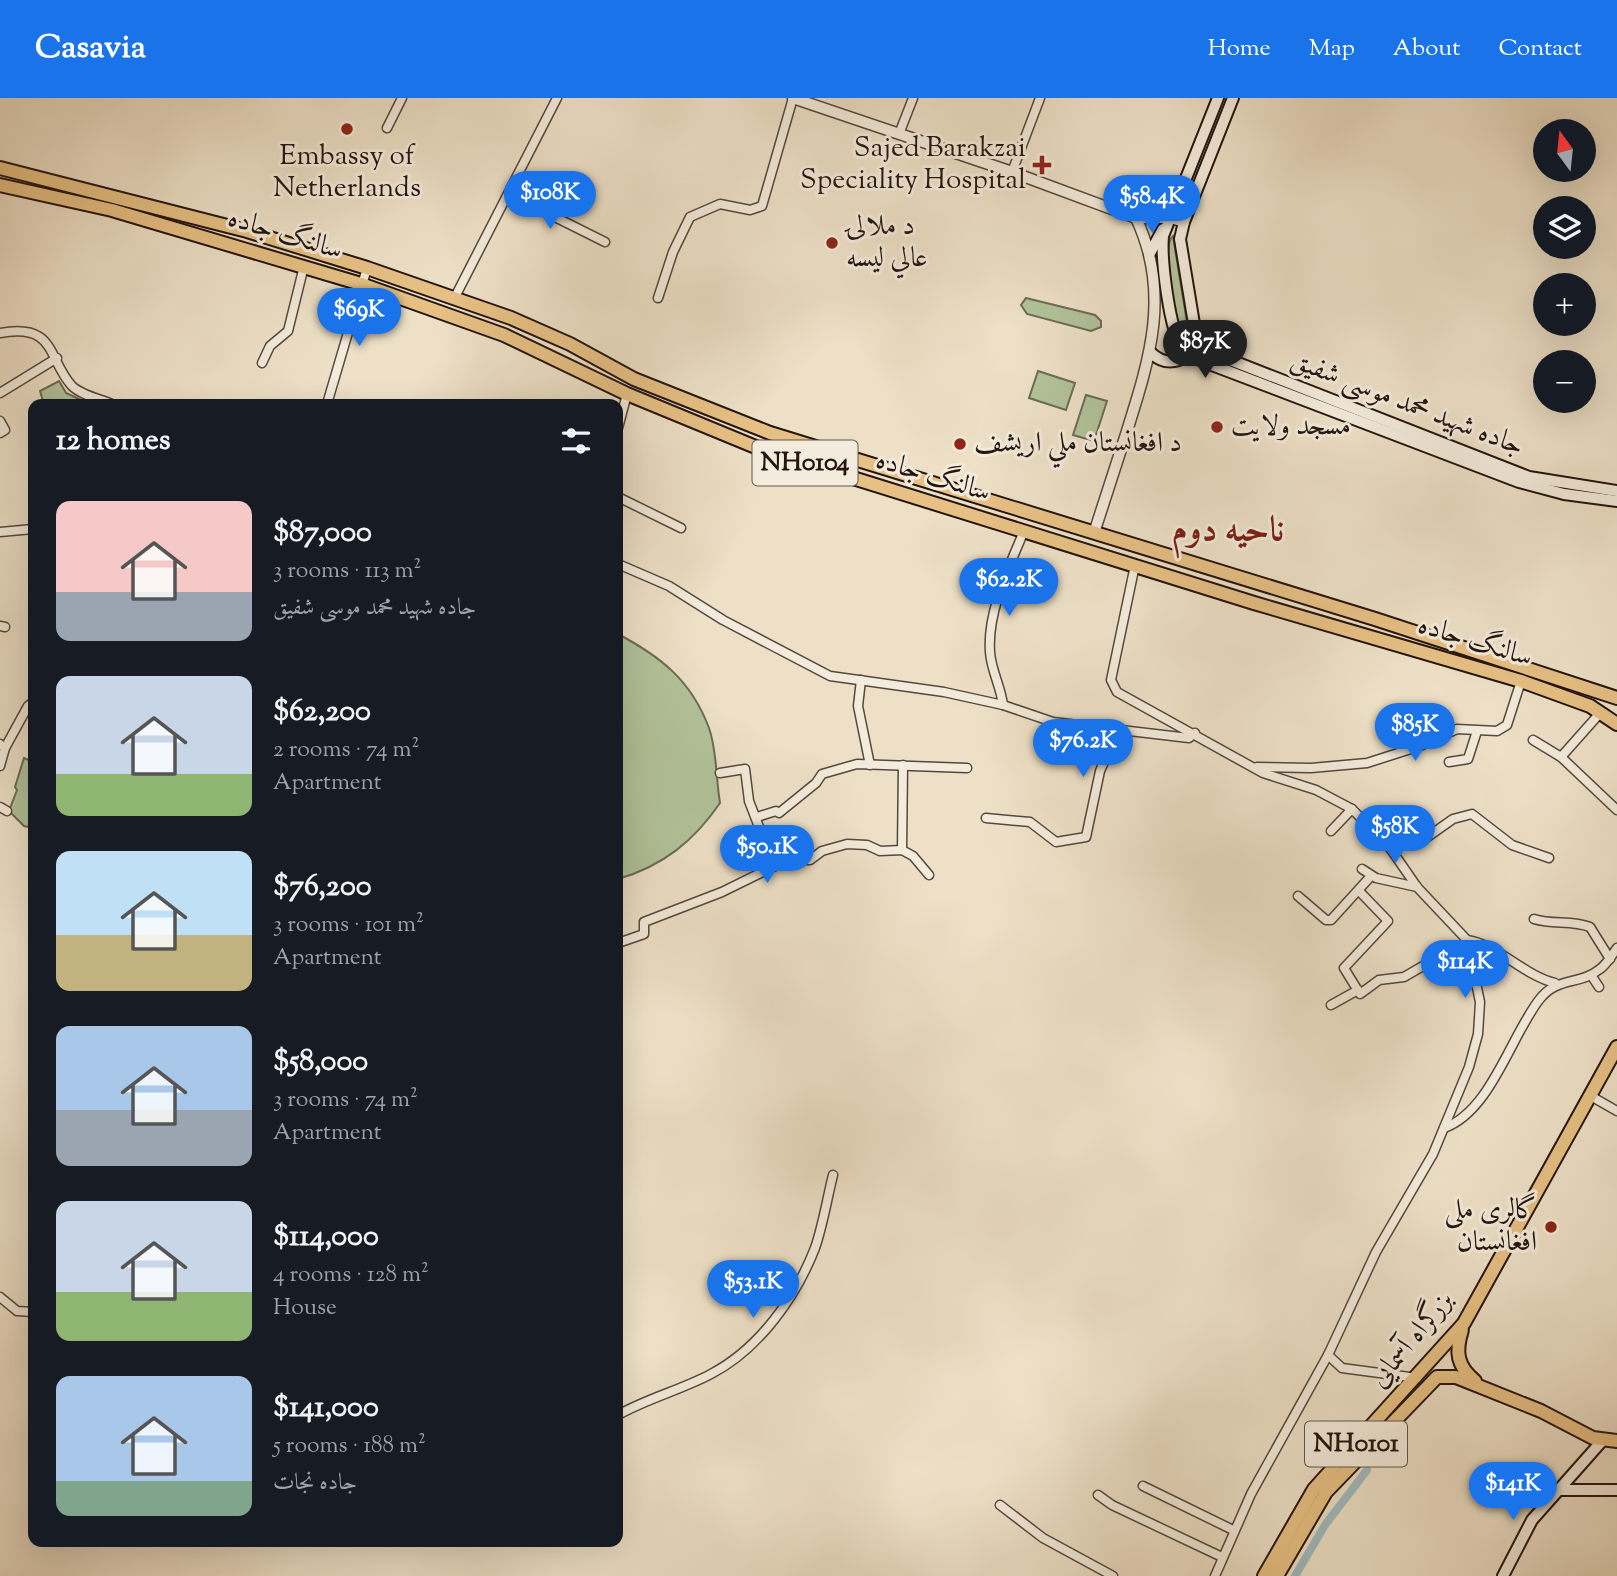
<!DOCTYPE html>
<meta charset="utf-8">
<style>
:root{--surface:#171b24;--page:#20242c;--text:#f1f3f6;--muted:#9ea1a6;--accent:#1a73e8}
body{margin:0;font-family:"Sorts Mill Goudy",Amiri,serif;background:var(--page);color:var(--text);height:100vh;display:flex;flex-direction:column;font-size:26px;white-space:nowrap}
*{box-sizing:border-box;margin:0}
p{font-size:23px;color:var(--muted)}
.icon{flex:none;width:38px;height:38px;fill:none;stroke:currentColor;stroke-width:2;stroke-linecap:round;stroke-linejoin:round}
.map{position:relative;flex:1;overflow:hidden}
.details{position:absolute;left:28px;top:301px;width:595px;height:1148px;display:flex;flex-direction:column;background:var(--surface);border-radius:14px;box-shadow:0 7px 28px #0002}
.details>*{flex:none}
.needle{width:46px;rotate:345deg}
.buttons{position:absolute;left:1533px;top:21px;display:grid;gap:14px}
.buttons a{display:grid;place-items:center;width:63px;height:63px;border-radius:50%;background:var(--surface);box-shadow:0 7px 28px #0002;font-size:35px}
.price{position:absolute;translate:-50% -60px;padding:0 16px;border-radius:24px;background:var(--accent);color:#fff;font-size:23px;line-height:46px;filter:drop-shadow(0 2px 4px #0008)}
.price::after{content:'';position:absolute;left:50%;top:42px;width:21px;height:16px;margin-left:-10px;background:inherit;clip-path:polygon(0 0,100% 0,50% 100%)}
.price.selected{background:#222;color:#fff}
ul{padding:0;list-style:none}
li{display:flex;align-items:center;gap:21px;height:175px;padding:0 28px}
li span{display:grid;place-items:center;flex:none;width:196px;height:140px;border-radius:14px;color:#555}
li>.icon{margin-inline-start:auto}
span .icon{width:84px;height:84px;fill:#fffc;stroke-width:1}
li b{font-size:30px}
h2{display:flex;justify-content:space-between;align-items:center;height:84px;padding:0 28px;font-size:30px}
header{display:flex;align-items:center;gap:42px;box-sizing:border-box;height:98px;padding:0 35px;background:var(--accent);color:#fff}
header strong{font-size:33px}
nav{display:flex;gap:38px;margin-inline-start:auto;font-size:24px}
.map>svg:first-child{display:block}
.green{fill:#b2c39b;stroke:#6b6c56;stroke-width:2}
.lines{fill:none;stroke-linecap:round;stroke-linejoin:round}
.canal{stroke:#a0bac1;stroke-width:8}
.minor-casing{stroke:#56483e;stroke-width:11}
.tertiary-casing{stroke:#56483e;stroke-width:13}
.secondary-casing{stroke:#241510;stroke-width:14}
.trunk-casing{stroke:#241510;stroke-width:16}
.minor{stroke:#f3ebdb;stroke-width:8}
.tertiary{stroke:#f3ebdb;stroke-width:10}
.secondary{stroke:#f3ebdb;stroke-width:10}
.trunk{stroke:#e6c084;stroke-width:12}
.poi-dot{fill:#8f2418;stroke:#f3ebdb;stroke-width:2.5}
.labels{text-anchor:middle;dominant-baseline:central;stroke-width:6;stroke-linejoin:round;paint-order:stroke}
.shield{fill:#f3ebdb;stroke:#62554d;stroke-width:2}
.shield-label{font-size:26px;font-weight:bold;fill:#241510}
.poi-label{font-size:28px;fill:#241510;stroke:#f3ebdb;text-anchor:start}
.street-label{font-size:28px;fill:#241510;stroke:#f3ebdb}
.district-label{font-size:35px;font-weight:bold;fill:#7a1f14;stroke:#f3ebdb}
</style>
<header>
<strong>Casavia</strong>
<nav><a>Home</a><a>Map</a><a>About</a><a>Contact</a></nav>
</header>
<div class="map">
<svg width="1617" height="1478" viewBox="0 0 1617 1478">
<rect width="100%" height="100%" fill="#ede0c7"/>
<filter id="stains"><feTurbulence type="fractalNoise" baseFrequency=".00286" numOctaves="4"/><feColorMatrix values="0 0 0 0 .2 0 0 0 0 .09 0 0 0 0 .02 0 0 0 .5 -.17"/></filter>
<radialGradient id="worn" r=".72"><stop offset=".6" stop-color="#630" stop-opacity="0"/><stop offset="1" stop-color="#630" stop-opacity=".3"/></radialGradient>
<g class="green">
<path d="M1173,138L1190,243L1187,245C1176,233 1160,147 1173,138Z"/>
<path d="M1026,200L1095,217L1101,223V229L1091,233L1027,216L1021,207Z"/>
<path d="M1038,273L1075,285L1066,312L1029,300Z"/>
<path d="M59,283L66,295L90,306H44L40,293Z"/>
<path d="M1086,297L1107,303L1094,343L1073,337Z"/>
<path d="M618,536C661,559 691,582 709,630C717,652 716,682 720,705C694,743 663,768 618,781Z"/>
<path d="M24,660L33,664V730L24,728L9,713L17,692L15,689Z"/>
</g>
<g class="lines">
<path class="canal" d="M1295,1478L1325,1427L1367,1372"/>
<defs>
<g id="minor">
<path d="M387,30L402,0"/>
<path d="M899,36L913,0"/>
<path d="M1012,74L1040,0"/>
<path d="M509,96L605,144"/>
<path d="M455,199L557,0"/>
<path d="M658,200L673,154L690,119L720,106L750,112L762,108L793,0"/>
<path d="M0,235C57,225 47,261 72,288C81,297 100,301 112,306"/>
<path d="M262,265L270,248L288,233L304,168"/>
<path d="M0,295L57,260"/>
<path d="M327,306L367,170"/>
<path d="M0,323L5,332L0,335"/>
<path d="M618,330L627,296"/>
<path d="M618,399L681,430"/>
<path d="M0,434L33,431"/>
<path d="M618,466L669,488L723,522L830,578L944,594L1003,607L1053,624L1189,640L1195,635"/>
<path d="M1135,467L1111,582L1117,594L1263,675L1316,692L1352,711L1390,750L1417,789L1467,842L1480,904L1478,936L1469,969L1433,1056L1376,1154L1328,1257L1251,1396L1215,1478"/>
<path d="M0,528L5,529"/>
<path d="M861,582L858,608L870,667"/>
<path d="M1003,607C1001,589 991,572 990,554C987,514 1009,469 1024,433"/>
<path d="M1533,642L1561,659L1617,712"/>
<path d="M0,646L5,650L28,608L33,604"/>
<path d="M1561,659L1601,614"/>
<path d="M1449,664L1468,661L1477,633"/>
<path d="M0,668L5,650"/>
<path d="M1257,669L1311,670L1367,665L1420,648L1457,631L1497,633L1507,627L1521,583"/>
<path d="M720,675L745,671L749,703L774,768"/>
<path d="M0,709L7,713"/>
<path d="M757,719L776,713L779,715L816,685L822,676L857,666L967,670"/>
<path d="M986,720L1030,724L1056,744L1086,739L1100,673L1112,646L1114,631"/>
<path d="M1331,733L1352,711"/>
<path d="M1390,750L1426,740L1453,721L1472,716L1512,747L1549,760"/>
<path d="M902,752L903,667"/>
<path d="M1362,771L1376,780L1417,789"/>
<path d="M1360,794L1388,823L1344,870L1360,896L1379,882L1404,879L1435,861"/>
<path d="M1298,798L1326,822H1331L1371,778"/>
<path d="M1534,821C1553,827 1571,822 1590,829L1610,861"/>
<path d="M1467,842C1499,847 1523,877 1555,885"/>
<path d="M618,845L644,836V824L722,794L787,762H810L822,753L847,746L867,747L880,753L902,752L913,758L929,777"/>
<path d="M1591,877L1599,889"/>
<path d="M1331,907L1358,892"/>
<path d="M1589,997L1617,1013"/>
<path d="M1444,1030C1490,1014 1510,940 1539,902C1557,878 1579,888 1600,871C1607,866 1612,857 1617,850"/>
<path d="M0,1199L17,1213L33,1214"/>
<path d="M1328,1257L1342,1270L1417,1280"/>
<path d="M618,1317C648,1300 681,1292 711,1276C759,1251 796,1199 815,1150C823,1127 827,1101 833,1077"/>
<path d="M1143,1388L1233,1432"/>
<path d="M1098,1397L1112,1407L1222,1459"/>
<path d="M1000,1407L1043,1440L1113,1478"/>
</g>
<g id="tertiary">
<path d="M793,0L1012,74L1136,120H1171L1184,124"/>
<path d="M1094,435C1105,401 1116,367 1127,333C1150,260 1171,194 1136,120"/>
</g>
<g id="secondary">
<path d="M1218,0L1163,138C1161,160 1169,233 1183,251C1190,259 1202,263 1212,267L1519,384L1564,396L1617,403"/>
<path d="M1233,0L1184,124L1180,141L1197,244L1205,252L1529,379L1617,393"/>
<path d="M1150,155L1163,131"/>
<path d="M1151,255C1164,267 1176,265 1190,257"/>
<path d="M1557,1392H1617"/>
<path d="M1503,1478L1532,1422L1602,1343"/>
</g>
<g id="trunk">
<path d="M0,70L247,133L367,170L511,220L570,246L634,281L770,335L1375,521L1617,600"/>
<path d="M0,87L112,112L361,186L504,237L627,296L763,352L1254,505L1521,583L1590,608L1617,626"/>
<path d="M1462,1232C1455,1254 1457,1268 1475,1283"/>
<path d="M1264,1478L1314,1391L1464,1225L1617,949"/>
<path d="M1277,1478L1326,1394L1437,1279H1456L1541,1313L1593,1340L1617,1343"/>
</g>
</defs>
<use href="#minor" class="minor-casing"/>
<use href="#tertiary" class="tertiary-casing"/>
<use href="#secondary" class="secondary-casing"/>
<use href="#trunk" class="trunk-casing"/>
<use href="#minor" class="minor"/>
<use href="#tertiary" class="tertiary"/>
<use href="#secondary" class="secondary"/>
<use href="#trunk" class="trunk"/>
</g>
<g class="poi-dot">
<circle cx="347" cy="31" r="7"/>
<path d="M1038.5 56.5h7v7h7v7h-7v7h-7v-7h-7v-7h7z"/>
<circle cx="832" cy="145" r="7"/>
<circle cx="1217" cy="329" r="7"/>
<circle cx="960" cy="346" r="7"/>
<circle cx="1551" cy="1129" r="7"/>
</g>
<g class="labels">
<g class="shield">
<rect x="752.5" y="342.5" width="105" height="45" rx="5"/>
<rect x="1305" y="1323.5" width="102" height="45" rx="5"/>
</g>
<g class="shield-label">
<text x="805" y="365">NH0104</text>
<text x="1356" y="1346">NH0101</text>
</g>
<g class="poi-label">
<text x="1026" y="51" text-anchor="end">Sajed Barakzai<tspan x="1026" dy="32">Speciality Hospital</tspan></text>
<text x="347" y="59" text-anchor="middle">Embassy of<tspan x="347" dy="32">Netherlands</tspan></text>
<text x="846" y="129">د ملالۍ<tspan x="846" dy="32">عالي لیسه</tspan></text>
<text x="1231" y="329">مسجد ولایت</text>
<text x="974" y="346">د افغانستان ملي اریشف</text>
<text x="1537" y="1113" text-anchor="end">گالری ملی<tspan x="1537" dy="32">افغانستان</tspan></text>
</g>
<g class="street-label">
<text transform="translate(285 137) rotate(17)">سالنگ جاده</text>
<text transform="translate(1407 306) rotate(21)">جاده شهید محمد موسی شفیق</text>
<text transform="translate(933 379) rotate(17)">سالنگ جاده</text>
<text transform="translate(1475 544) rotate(17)">سالنگ جاده</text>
<text transform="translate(1412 1242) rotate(-51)">بزرگراه آسمایی</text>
</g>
<g class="district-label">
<text x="1228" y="433">ناحیه دوم</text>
</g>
</g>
<rect width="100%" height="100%" filter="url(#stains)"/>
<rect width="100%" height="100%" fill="url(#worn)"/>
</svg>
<div class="buttons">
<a><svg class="needle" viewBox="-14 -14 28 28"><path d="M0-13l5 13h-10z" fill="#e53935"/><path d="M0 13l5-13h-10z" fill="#9ea1a6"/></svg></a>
<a><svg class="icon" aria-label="layers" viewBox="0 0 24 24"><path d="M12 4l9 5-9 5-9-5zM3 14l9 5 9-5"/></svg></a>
<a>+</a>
<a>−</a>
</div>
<b class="price" style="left:550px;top:133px">$108K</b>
<b class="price" style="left:1152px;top:137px">$58.4K</b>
<b class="price" style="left:359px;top:250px">$69K</b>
<b class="price selected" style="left:1205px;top:282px">$87K</b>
<b class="price" style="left:1009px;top:520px">$62.2K</b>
<b class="price" style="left:1415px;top:665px">$85K</b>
<b class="price" style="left:1083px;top:681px">$76.2K</b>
<b class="price" style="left:1395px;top:767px">$58K</b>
<b class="price" style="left:767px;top:787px">$50.1K</b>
<b class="price" style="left:1465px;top:902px">$114K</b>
<b class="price" style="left:753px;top:1222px">$53.1K</b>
<b class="price" style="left:1513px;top:1424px">$141K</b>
<section class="details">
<h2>12 homes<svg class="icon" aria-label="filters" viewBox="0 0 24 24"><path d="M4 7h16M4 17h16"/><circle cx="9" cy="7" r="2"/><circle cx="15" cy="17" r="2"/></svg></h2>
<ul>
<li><span style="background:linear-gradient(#f6c9c9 65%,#9aa5b1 0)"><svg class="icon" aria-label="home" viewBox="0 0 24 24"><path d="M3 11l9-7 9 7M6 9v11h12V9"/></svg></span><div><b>$87,000</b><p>3 rooms · 113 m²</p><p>جاده شهید محمد موسی شفیق</p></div></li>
<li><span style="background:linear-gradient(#c9d6e8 70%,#8fb573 0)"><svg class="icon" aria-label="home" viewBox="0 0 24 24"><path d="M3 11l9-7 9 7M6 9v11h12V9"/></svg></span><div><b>$62,200</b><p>2 rooms · 74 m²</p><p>Apartment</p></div></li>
<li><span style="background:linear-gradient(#bfe0f5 60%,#c2b280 0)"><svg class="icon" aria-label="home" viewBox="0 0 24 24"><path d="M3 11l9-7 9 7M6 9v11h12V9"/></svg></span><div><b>$76,200</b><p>3 rooms · 101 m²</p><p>Apartment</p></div></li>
<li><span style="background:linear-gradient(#a9c7e8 60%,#9aa5b1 0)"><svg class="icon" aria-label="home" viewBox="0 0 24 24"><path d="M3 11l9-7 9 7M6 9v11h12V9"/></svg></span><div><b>$58,000</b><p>3 rooms · 74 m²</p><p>Apartment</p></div></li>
<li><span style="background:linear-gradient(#c9d6e8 65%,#8fb573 0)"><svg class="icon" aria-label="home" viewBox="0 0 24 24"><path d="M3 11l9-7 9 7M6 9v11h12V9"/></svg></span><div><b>$114,000</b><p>4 rooms · 128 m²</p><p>House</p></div></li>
<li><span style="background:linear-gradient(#a9c7e8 75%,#7fa58c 0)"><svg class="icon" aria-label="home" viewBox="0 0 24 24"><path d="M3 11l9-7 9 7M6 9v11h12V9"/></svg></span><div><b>$141,000</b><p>5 rooms · 188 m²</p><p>جاده نجات</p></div></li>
</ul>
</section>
</div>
